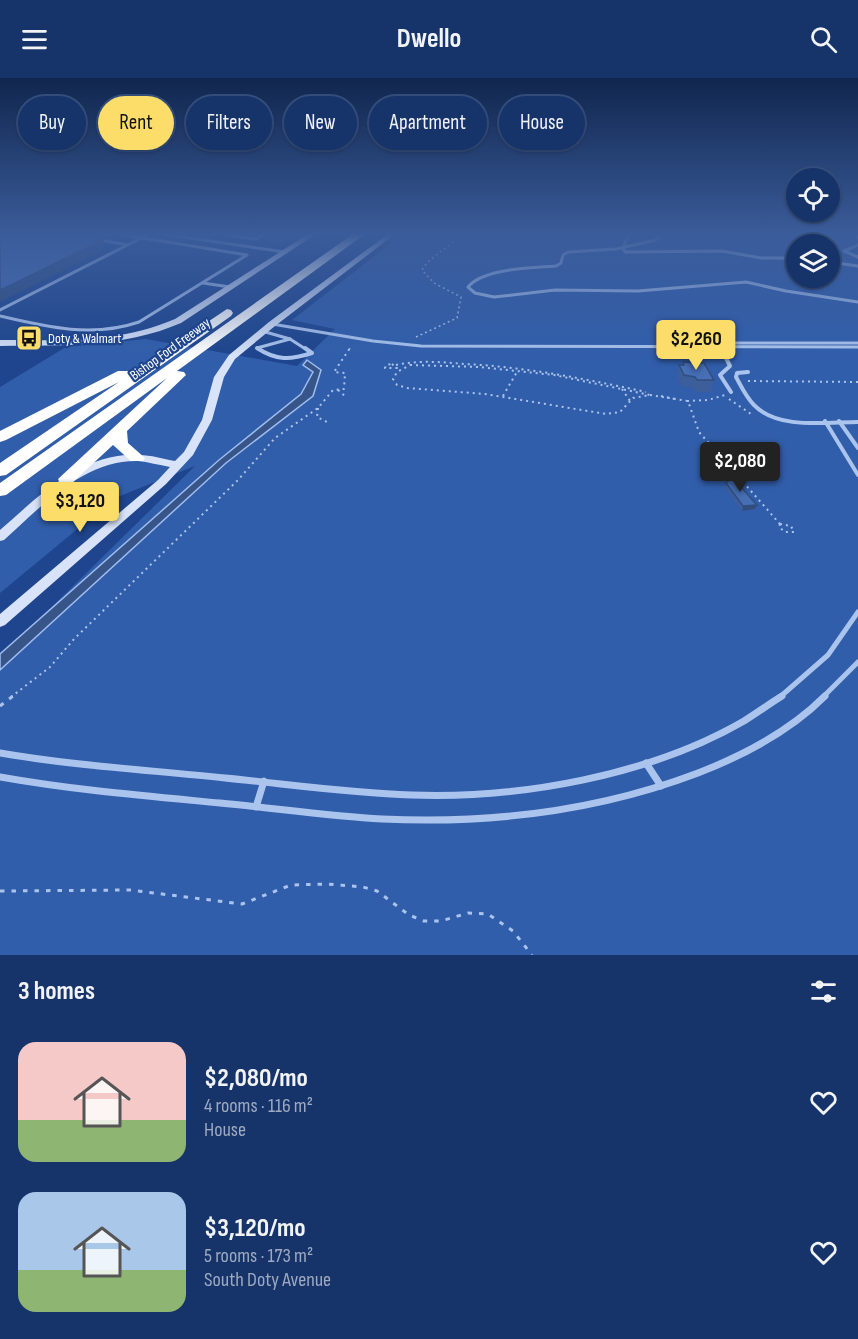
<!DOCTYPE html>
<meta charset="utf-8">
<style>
:root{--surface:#16346a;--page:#233f72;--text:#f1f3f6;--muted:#9eaac1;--line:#354f7e;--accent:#fcdd6a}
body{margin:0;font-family:"Sofia Sans Condensed",sans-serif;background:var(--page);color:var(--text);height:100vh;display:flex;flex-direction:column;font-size:22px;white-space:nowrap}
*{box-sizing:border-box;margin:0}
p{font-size:20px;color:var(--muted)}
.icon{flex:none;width:33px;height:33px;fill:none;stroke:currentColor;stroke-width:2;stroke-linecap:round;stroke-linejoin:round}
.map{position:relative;height:877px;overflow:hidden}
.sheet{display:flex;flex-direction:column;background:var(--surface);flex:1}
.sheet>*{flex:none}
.hud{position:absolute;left:18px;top:18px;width:822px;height:54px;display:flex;gap:12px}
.fabs{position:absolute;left:786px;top:90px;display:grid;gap:12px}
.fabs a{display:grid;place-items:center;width:54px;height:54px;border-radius:50%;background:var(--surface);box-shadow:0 2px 4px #0004,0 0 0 2px var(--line);font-size:30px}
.price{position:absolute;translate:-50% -51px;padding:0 14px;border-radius:6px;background:var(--accent);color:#111;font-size:20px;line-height:39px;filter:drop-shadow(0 2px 3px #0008)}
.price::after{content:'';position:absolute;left:50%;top:36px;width:18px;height:14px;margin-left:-9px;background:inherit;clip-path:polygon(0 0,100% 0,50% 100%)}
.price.selected{background:#222;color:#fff}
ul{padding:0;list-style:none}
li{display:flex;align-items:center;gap:18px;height:150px;padding:0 18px}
li span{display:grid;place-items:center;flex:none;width:168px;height:120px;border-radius:18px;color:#555}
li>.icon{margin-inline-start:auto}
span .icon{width:72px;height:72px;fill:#fffc;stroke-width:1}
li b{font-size:26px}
h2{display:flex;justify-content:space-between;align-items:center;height:72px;padding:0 18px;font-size:26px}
.pill{padding:0 21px;border-radius:27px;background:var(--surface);box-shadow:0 2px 4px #0004,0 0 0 2px var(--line);font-size:21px;line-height:54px}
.pill.selected{background:var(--accent);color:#111}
header{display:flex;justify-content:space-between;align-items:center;height:78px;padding:0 18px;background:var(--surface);font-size:27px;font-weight:700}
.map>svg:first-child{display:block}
.green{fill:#315eab;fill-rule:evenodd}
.water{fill:#38558a;stroke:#9fbdee;stroke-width:1.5}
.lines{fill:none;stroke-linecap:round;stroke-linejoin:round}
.path-far2{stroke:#abc4ed;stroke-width:1.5;stroke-dasharray:2 3;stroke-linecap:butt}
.path-far1{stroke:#abc4ed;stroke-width:2;stroke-dasharray:2 4;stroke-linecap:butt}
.path{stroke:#abc4ed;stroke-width:3;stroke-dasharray:4.5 7;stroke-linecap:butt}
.lane-far3{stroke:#abc4ed;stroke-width:3}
.lane-far2{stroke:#abc4ed;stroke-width:4}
.lane-far1{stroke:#abc4ed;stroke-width:5}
.lane{stroke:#abc4ed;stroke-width:7}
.secondary{fill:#d8e3f9;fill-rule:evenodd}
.highway{fill:#fff;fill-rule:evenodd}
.wall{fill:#3c5f9c}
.shaded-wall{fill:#314e7f}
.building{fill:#466fb5;stroke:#314e7f;stroke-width:1.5}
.labels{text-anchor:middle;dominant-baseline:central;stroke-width:4.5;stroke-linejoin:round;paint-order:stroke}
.far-poi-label{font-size:14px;fill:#fff;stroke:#1e458d;text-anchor:start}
.far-street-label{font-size:14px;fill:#fff;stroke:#1e458d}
</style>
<header><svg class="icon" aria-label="menu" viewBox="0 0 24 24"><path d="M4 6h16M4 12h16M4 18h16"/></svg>Dwello<svg class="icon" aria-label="search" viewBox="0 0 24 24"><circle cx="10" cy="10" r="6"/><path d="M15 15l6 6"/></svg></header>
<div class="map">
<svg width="858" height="877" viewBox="0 0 858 877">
<rect width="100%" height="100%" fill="#1e458d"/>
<path class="green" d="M403,156H858V877H0V580L195,388L115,420L0,515V309L66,269L146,261L297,288L335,251L292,242ZM796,166H830V200H796Z"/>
<path class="water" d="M307,282L321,292L313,318L226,385L0,592V576L219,382L301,316L313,294L303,287Z"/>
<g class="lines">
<g class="path-far2">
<path d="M416,259L457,240L461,219L434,205L422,192C431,176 449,172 459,156"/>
<path d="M349,272L351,268"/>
</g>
<g class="path-far1">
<path d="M392,286L397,290H385L386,287Z"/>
<path d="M396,287C419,282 442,284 465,286C526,289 586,301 646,314"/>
<path d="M410,287L479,289L554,297L650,317L633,320L620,334L606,336L485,316L407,310L397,307L393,301L397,294Z"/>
<path d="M748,303L858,304"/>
<path d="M622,311L630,323"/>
<path d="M338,312L345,318"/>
<path d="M650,317L688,323L699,354L780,446"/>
<path d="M503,318L518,292"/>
<path d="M661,318L675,321"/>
<path d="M729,321L751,336"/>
<path d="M687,323L708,322L725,317"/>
<path d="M318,330L317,339L327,344"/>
<path d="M780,446L791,448L794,454H785L779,449Z"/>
<path d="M11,619L50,589L74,561L238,402L275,360L318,330L333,312L344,311L345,295L334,294L350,270"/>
</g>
<g class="path">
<path d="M0,628L13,618"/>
<path d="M0,813L130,812L242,826L291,807L327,806L363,809L377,813L409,837L424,843H441L468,835L488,836L513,853L532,877"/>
</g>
<g class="lane-far3">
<path d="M163,156L285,174"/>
<path d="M629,156L623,170L625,174L722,173L761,180H796"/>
<path d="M657,156L660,159L656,162L616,171L568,174L563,177L561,185L556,188C533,190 483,190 468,209L475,215L494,219L555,212L638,213L746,204L786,213L858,224"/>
<path d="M855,156L858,160"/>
<path d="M226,157L256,161L264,156"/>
<path d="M100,162L128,167"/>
<path d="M858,167L844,173L858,179"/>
<path d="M830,184L858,188"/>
<path d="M203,205L230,209"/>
<path d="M0,232L149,156"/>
<path d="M0,238C47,249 92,260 139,244L247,177L119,156"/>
<path d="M272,246L373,263L421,268L858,269"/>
<path d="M262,253L290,261"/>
<path d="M290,261L307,272"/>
<path d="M725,265H858"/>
<path d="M720,269L721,272"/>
<path d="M260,272L257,270L290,261"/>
</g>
<g class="lane-far2">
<path d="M257,270C277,283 290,282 312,275L305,270"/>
<path d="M721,270L730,288L720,297L731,314"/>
<path d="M748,294L737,295L736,299C741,308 746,319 754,327C778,352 826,344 858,344"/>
<path d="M825,343L858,397"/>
<path d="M839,343L858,370"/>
</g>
<g class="lane-far1">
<path d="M780,619L828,577L858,534"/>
<path d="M823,619L858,584"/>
</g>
<g class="lane">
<path d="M0,675C75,688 150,692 225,700C287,706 349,715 411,717C519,721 649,698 744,643C757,635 769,626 782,618"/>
<path d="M646,685L661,708"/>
<path d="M0,699C73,712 146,718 220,725C274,730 328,738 382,741C489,746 598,733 698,695C742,678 791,652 825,618"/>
<path d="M256,729L264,703"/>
</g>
<g class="secondary">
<path d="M308,156H316L181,245C123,270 62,267 0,268V262C61,262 117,266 175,241Z"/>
<path d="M388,156H395L275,248L235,281L224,299L212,342L193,377L166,406L5,547L0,549V536L158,402L170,389C159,387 148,384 138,383C83,382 42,428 4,462L0,463V452C39,418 82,374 139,377C151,377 163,381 175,383L184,374L202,342L214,299L229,277L269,244Z"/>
</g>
<g class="highway">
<path d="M353,156H365L177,293L184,294L186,297L127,353L128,365L145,380L143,383H131L113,367L72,405H60L58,401L167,300L6,417L0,418V405Z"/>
<path d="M227,231L231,232L233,235L231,238L6,397L0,398V385L119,304L6,362L0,364V353L118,293H128L130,296Z"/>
</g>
</g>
<g class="wall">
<path d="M266,156H297L283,165L266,162Z"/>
<path d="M683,284L714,302L711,314H695L693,310L682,308L677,298L679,287H682Z"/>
<path d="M726,405L755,431L742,433L725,409Z"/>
</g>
<g class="shaded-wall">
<path d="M283,156H297L283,165Z"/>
<path d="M103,158L105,167L102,168L103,172L0,224V212Z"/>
<path d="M757,427L755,431L742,433L743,428Z"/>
</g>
<g class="building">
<path d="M1,156H94L103,158L94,162L101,163L0,212V157Z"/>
<path d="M683,284L704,285L714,302H697L695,299L684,297L679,287H684Z"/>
<path d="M732,399L757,427L743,428L726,405Z"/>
</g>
<linearGradient id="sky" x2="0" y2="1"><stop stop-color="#10264e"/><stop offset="0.56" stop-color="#3b5c9a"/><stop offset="1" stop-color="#3b5c9a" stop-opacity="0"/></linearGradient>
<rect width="858" height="279" fill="url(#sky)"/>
<defs>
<symbol id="bus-square" viewBox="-11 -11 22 22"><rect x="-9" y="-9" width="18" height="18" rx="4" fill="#fcdd6a" stroke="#1e458d"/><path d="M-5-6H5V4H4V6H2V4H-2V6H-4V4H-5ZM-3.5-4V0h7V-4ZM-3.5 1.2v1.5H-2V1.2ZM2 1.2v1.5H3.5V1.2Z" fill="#111"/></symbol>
</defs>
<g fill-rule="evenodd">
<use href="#bus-square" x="14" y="245" width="30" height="30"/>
</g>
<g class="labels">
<g class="far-poi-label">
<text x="48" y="260">Doty &amp; Walmart</text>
</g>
<g class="far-street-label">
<text transform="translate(170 271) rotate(-36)">Bishop Ford Freeway</text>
</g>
</g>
</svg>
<div class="fabs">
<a><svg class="icon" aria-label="locate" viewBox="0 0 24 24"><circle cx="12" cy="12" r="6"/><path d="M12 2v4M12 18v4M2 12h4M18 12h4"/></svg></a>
<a><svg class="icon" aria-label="layers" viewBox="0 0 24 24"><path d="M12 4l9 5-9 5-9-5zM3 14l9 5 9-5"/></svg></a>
</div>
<b class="price" style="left:696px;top:293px">$2,260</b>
<b class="price selected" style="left:740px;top:415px">$2,080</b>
<b class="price" style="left:80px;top:455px">$3,120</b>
<div class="hud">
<a class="pill">Buy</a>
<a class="pill selected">Rent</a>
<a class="pill">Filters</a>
<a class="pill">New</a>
<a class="pill">Apartment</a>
<a class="pill">House</a>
</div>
</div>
<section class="sheet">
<h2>3 homes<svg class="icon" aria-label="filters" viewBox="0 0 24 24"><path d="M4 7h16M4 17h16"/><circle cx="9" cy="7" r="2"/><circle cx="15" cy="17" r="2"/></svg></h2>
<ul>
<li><span style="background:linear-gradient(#f6c9c9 65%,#8fb573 0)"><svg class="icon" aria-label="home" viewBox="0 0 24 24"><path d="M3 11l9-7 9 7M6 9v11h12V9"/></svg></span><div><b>$2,080/mo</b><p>4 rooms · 116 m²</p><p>House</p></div><svg class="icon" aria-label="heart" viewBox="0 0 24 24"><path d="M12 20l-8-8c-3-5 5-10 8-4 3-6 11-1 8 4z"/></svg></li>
<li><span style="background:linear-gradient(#a9c7e8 65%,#8fb573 0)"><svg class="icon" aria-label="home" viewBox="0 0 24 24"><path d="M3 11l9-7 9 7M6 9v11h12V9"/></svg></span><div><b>$3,120/mo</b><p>5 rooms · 173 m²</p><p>South Doty Avenue</p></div><svg class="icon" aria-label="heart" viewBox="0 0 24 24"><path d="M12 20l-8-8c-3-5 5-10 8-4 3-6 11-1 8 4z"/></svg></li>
</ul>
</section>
